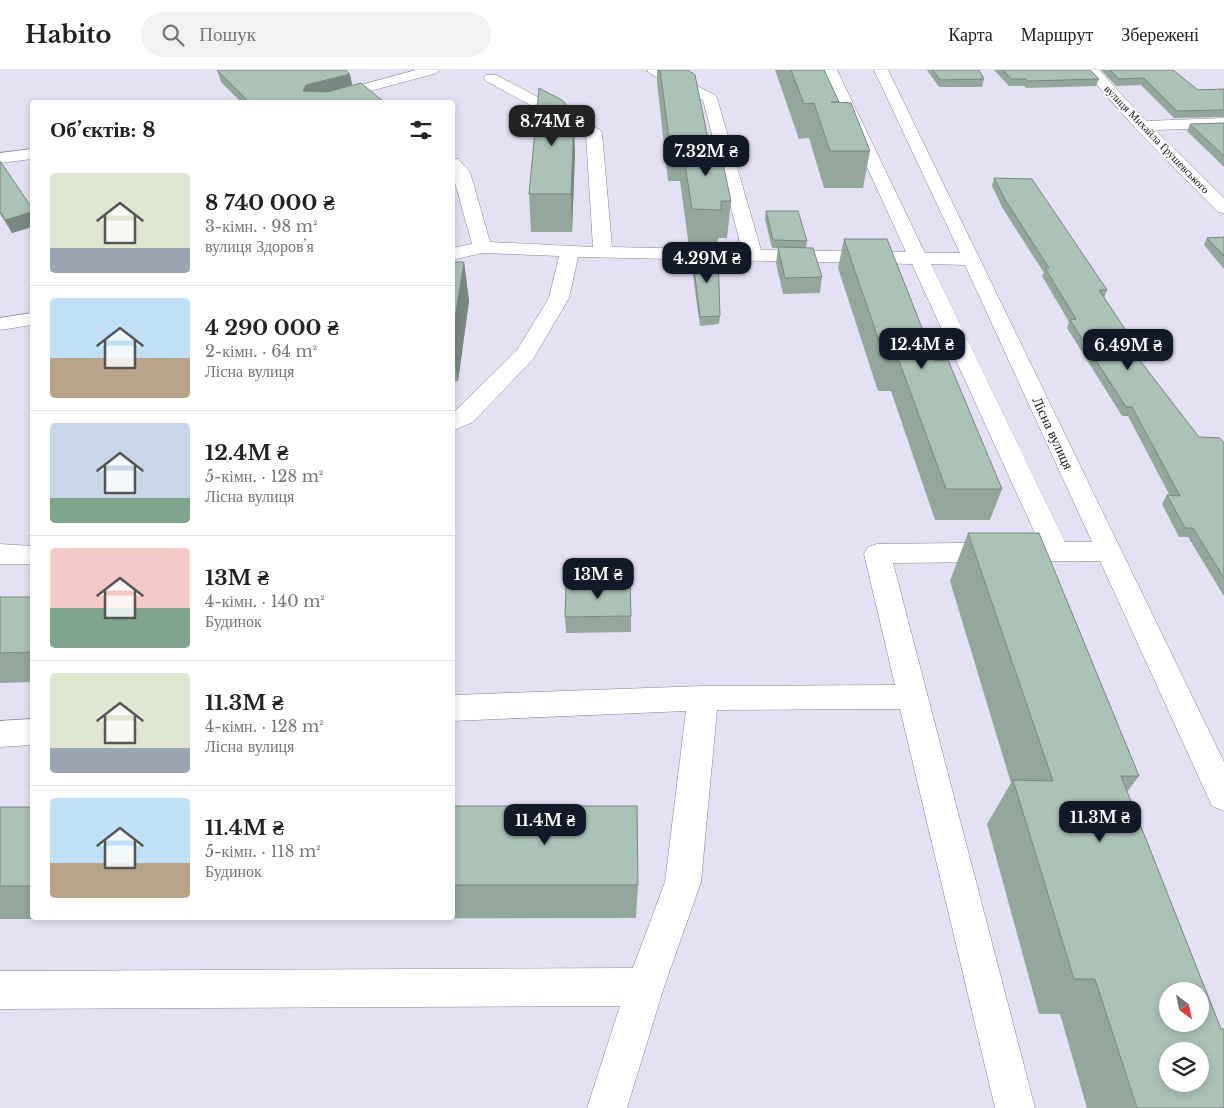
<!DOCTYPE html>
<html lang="uk">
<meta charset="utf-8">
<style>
:root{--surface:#fff;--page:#f2f2f2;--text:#222;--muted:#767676;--line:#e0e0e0;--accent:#111827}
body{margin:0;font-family:"Libre Baskerville",serif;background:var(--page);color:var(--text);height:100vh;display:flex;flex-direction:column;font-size:19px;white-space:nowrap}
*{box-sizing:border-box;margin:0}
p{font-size:16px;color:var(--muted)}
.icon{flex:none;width:28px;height:28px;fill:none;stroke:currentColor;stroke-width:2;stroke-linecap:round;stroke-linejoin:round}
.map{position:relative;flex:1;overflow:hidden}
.details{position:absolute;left:30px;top:30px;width:425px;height:820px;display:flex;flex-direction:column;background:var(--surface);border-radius:5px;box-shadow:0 2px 8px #0003}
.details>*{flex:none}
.needle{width:32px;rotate:147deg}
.tools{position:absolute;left:1159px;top:912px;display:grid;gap:10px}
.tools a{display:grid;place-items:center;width:50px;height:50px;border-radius:50%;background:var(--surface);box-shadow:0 2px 8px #0003;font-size:25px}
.price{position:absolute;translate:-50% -42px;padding:0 11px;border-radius:10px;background:var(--accent);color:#fff;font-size:16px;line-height:32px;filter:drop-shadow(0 1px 2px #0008)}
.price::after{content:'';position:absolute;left:50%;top:30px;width:15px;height:11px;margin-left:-8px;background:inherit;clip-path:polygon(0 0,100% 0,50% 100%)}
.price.active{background:#222;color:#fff}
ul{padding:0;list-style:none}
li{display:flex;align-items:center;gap:15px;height:125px;padding:0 20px}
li+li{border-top:1px solid var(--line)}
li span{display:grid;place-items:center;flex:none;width:140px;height:100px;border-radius:5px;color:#555}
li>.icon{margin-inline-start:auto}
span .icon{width:60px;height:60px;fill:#fffc;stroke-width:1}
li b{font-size:21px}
h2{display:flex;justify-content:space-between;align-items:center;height:60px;padding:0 20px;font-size:21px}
header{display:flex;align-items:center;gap:30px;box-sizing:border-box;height:70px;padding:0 25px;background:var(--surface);border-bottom:1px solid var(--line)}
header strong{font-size:24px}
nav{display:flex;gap:28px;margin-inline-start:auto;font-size:18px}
.search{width:350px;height:45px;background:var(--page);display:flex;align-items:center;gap:12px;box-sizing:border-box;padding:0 18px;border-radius:28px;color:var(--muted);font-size:19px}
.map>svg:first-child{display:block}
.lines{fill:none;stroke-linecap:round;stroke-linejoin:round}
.minor-casing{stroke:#868396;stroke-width:1}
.minor{fill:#fff;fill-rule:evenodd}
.wall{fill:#93a79d}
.shaded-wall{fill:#788880}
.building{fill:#abc2b7;stroke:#788880;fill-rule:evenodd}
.labels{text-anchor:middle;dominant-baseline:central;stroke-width:4;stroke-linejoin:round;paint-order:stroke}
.far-street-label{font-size:11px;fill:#121117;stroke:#fff}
.street-label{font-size:14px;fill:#121117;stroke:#fff}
</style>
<header>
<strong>Habito</strong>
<div class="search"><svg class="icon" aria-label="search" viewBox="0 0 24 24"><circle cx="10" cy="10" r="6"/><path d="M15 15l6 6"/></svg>Пошук</div>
<nav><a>Карта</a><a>Маршрут</a><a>Збережені</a></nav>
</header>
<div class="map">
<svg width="1224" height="1038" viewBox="0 0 1224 1038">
<rect width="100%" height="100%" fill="#e4e1f5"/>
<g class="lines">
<defs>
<g id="minor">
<path d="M416,0H439L437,3L329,32H307L309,29Z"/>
<path d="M647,0H665L715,25L717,28L761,180L906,182L825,5L819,0H837L925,183H960L874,0H888L1224,692V741L1212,736L1100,491L893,493L1035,1038H995L900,639L717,640L701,812L664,917L627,1038H587L620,936L0,939V901L633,898L665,812L686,641L452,651V625L703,616L895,615L864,484L868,477L877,474L1039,472L912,194L578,187L569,228L533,289L473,352L452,361V344L517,280L549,228L559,186L482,183L452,190V178L472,174L452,102V88L458,89L470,102L490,172L593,177L586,65L486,11L484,8L486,5H496L600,60L602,63L612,177L742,180L703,30L649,3ZM931,194L965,195L1092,472H1065Z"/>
<path d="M1084,0H1099L1146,51L1224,48V58L1155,60L1224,128V143L1218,142L1136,59Z"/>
<path d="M32,79V89L0,93V83Z"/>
<path d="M32,243V255L0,260V248Z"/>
<path d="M0,474L32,476V494H0Z"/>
<path d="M32,649V675L0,677V651Z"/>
</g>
</defs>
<use href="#minor" class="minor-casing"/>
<use href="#minor" class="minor"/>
</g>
<g class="wall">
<path d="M217,0L350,4L352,15L384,32H241L221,12Z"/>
<path d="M657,0H688L709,75L731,131L727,168H718L717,178L689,177L680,111H668L657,12Z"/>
<path d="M775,0H824L839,32L870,81L863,118H824L809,68L799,69Z"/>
<path d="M927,0H979L984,9L982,17H939Z"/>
<path d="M994,0H1090L1099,9L1096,16L1026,18L1024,16H1009Z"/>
<path d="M1101,0H1173L1198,20L1224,19V47L1174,48L1141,15L1116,16Z"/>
<path d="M1224,53V97L1187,61L1190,54Z"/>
<path d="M575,83L572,162H531L529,124Z"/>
<path d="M0,91L32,138V157L12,163L0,144Z"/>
<path d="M994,108L1107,220L1104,228L1135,274L1132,280L1199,367L1224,373V526L1188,467H1179L1162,434L1167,425L1170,426L1128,346H1122L1067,258L1069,252L1042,206L1044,203L1003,139L992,116Z"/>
<path d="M766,141L807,171L806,178L822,207L820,223L783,224L776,193L778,178H772L765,149Z"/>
<path d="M1224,167V199L1204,175L1207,168Z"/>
<path d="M844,169L935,291L1002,419L990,450H935L891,321H878L838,198Z"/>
<path d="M692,183L720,246L719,254L700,256L691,191Z"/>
<path d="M452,192H464L469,231L458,311L452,312Z"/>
<path d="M968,463L1139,706L1127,722L1221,959L1224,1038H1087L1060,944H1039L987,754L1011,713L950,511Z"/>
<path d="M0,527H32V612L0,613Z"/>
<path d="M631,546V562L566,563L565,547Z"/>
<path d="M452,736L638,815L636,848L0,849V737H32V848H452Z"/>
</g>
<g class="shaded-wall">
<path d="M350,4L352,15L309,27L303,21L306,15Z"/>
<path d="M574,47L575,83L572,162L571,124Z"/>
<path d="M32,142V157L12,163L5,150Z"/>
<path d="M464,192L469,231L458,311L452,276V267Z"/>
</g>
<g class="building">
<path d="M217,0H345L350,4L306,15L303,21L327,22L361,13L384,32H249Z"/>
<path d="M660,0H688L695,5L709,74L670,75Z"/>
<path d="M791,0H824L839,32H831L851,33L870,81H830L814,33L804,34Z"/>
<path d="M933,0H979L984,9L940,10Z"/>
<path d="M1003,0H1090L1099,9L1028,11L1026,9H1011Z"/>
<path d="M1110,0H1173L1198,20L1224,19V40L1177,41L1144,8L1119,9Z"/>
<path d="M539,18L562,30L571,40L574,47L571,124H529Z"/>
<path d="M1224,53V86L1190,54Z"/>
<path d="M682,75H719L731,131H721V140L692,139Z"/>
<path d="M0,91L32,138V142L5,150L0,141Z"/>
<path d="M994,108L1032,109L1107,220H1099L1135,274H1127L1199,367L1220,368L1224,373V508L1193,458H1185L1167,425L1180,426L1132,337H1126L1070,250L1076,249L1045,198H1049L1006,131Z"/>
<path d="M766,141H798L807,171L773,170Z"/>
<path d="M1224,167V186L1207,168Z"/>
<path d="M844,169H887L935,291L948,290L1002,419H946L899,291H886Z"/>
<path d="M778,177L813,178L822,207L785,208Z"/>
<path d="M692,183L718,184L720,246L700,247Z"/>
<path d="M452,192H464L452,267Z"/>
<path d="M968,463H1039L1139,706H1121L1221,959H1224V1038H1137L1095,909H1074L1013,710L1053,711ZM1168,921H1200V954H1168ZM1168,981H1200V1014H1168Z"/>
<path d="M630,513L631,546L565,547L566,514Z"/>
<path d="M0,527H32V582L0,583Z"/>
<path d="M452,736H637L638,815H452Z"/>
<rect x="0" y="737" width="32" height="79"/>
</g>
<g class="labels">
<g class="far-street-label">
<text transform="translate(1157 69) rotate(46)">вулиця Михайла Грушевського</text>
</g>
<g class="street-label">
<text transform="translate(1053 363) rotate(65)">Лісна вулиця</text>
</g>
</g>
</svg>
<div class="tools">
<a><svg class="needle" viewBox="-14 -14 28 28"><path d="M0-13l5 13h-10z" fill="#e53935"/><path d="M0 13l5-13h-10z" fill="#767676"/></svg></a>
<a><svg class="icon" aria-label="layers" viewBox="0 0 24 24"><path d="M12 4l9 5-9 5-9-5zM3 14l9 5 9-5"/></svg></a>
</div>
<b class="price active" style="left:552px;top:77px">8.74M ₴</b>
<b class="price" style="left:706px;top:107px">7.32M ₴</b>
<b class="price" style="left:707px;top:214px">4.29M ₴</b>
<b class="price" style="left:922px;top:300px">12.4M ₴</b>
<b class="price" style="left:1128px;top:301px">6.49M ₴</b>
<b class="price" style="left:598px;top:530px">13M ₴</b>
<b class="price" style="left:1100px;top:773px">11.3M ₴</b>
<b class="price" style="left:545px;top:776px">11.4M ₴</b>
<section class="details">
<h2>Об’єктів: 8<svg class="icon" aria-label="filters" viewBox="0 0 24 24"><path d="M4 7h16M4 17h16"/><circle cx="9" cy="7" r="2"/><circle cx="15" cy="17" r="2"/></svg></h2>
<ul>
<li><span style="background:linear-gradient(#dfe7d0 75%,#9aa5b1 0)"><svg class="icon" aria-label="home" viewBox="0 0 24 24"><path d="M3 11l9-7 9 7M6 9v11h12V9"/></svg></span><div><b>8 740 000 ₴</b><p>3-кімн. · 98 m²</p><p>вулиця Здоровʼя</p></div></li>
<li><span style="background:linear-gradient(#bfe0f5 60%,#b9a48a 0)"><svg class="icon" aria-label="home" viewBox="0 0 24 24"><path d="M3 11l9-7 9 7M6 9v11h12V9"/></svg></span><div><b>4 290 000 ₴</b><p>2-кімн. · 64 m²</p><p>Лісна вулиця</p></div></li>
<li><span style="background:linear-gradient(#c9d6e8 75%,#7fa58c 0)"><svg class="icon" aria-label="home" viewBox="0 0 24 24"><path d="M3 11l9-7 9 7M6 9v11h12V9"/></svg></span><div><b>12.4M ₴</b><p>5-кімн. · 128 m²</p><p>Лісна вулиця</p></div></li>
<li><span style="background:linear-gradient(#f6c9c9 60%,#7fa58c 0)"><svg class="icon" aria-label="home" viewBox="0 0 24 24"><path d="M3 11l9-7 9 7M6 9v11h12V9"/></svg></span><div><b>13M ₴</b><p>4-кімн. · 140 m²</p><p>Будинок</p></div></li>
<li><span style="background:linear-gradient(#dfe7d0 75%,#9aa5b1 0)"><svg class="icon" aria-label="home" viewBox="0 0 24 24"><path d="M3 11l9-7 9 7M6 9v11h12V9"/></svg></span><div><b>11.3M ₴</b><p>4-кімн. · 128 m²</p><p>Лісна вулиця</p></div></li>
<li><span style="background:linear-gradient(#bfe0f5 65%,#b9a48a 0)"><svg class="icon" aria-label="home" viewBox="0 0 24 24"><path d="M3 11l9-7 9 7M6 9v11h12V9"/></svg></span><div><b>11.4M ₴</b><p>5-кімн. · 118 m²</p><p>Будинок</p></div></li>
</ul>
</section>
</div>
